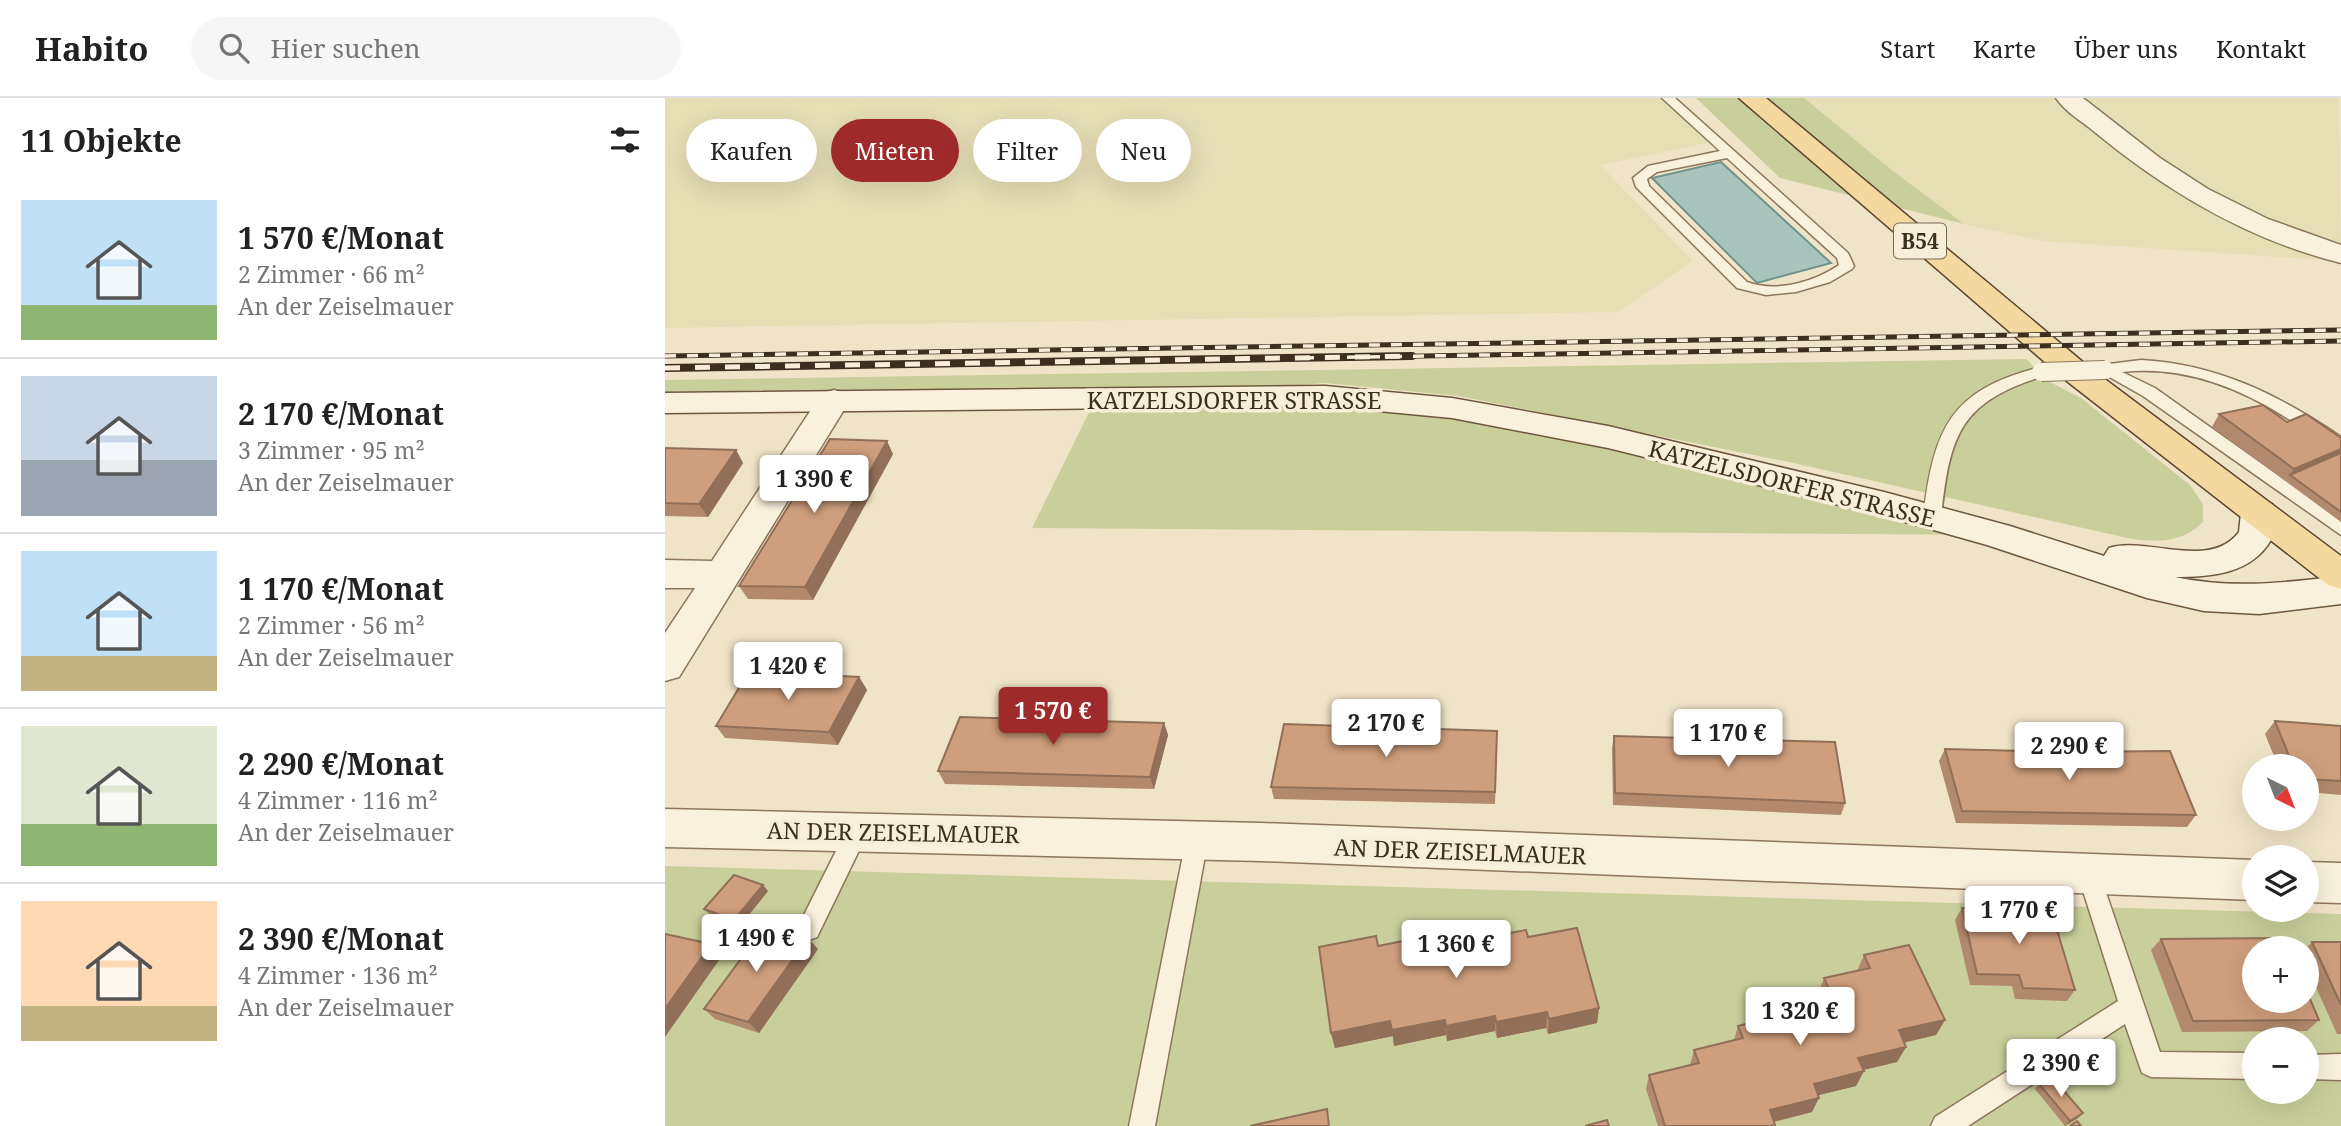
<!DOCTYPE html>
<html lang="de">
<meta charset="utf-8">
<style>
:root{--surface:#fff;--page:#f6f6f6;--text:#222;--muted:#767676;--line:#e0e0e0;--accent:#9e2a2b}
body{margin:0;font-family:"Noto Serif",serif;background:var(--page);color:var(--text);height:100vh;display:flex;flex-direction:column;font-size:26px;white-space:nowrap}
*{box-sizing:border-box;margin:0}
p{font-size:23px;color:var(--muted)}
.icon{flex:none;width:38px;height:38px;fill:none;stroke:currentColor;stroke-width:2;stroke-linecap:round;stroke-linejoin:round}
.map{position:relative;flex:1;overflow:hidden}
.panel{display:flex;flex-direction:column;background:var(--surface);width:665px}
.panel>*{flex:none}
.banner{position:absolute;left:21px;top:21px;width:665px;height:63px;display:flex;gap:14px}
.needle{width:46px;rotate:138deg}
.tools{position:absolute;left:1577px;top:656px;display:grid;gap:14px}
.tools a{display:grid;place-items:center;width:77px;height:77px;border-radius:50%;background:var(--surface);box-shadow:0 7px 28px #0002;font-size:35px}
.price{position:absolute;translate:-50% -60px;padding:0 16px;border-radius:7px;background:#fff;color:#222;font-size:23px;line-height:46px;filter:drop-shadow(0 2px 4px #0008)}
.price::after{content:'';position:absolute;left:50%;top:42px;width:21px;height:16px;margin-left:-10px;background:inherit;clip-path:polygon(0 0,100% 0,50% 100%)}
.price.on{background:var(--accent);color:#fff}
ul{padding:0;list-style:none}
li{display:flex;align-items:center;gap:21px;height:175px;padding:0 21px}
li+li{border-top:2px solid var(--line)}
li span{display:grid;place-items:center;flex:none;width:196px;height:140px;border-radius:0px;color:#555}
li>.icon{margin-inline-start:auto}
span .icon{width:84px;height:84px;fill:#fffc;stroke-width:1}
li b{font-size:30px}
h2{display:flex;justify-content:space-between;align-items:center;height:84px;padding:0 21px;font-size:30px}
.tag{padding:0 24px;border-radius:32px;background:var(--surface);box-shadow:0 7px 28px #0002;font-size:24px;line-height:63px}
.tag.on{background:var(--accent);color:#fff}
header{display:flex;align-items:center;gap:42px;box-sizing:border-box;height:98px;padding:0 35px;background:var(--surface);border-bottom:2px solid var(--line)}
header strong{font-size:33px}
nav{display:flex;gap:38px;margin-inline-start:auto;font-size:24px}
.search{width:490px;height:63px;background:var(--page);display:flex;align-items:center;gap:18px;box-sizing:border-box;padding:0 24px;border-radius:38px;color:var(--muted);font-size:26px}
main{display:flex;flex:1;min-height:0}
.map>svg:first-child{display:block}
.farmland{fill:#e6deb5}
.green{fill:#c9cf9b;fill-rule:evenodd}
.water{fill:#a9c4bc;stroke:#6f938a;stroke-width:2}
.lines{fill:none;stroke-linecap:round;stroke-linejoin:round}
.lane-casing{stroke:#8d765c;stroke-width:3}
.street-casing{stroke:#8d765c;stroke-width:3}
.secondary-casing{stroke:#6f573f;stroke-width:3}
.primary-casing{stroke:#5b4430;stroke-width:3}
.lane{fill:#faf1dc;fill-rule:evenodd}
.street{fill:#faf1dc;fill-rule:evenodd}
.secondary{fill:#faf1dc;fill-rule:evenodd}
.primary{fill:#f3d9a0;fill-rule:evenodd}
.rail-far1-casing{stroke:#3d2e20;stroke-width:5}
.rail-casing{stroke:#3d2e20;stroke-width:8}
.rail-far1{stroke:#f7eed8;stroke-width:3.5;stroke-dasharray:11;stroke-linecap:butt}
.rail{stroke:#f7eed8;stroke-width:5;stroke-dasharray:15;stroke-linecap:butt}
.lane-bridge-casing{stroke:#8d765c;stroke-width:20;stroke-linecap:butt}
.lane-bridge{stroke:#faf1dc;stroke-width:18}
.wall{fill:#b2896c}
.shaded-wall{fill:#916f58}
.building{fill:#cf9f7d;stroke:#916f58;stroke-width:2}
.labels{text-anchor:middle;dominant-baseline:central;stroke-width:7;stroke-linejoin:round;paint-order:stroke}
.shield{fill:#f7eed8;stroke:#756857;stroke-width:2}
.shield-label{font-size:21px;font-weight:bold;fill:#3d2e20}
.street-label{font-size:23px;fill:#3d2e20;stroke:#f7eed8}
</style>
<header>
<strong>Habito</strong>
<div class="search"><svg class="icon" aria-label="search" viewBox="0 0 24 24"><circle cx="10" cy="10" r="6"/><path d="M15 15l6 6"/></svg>Hier suchen</div>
<nav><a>Start</a><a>Karte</a><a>Über uns</a><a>Kontakt</a></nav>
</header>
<main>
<section class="panel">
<h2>11 Objekte<svg class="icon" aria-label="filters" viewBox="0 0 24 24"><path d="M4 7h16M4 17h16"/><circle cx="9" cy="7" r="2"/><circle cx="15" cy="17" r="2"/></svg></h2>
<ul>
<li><span style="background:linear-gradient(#bfe0f5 75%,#8fb573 0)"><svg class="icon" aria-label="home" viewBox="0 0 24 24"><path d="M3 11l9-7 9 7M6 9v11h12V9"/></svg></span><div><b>1 570 €/Monat</b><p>2 Zimmer · 66 m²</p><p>An der Zeiselmauer</p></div></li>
<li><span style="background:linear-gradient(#c9d6e8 60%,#9aa5b1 0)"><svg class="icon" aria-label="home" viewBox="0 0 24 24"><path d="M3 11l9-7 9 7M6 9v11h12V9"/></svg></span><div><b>2 170 €/Monat</b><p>3 Zimmer · 95 m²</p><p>An der Zeiselmauer</p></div></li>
<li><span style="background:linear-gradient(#bfe0f5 75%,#c2b280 0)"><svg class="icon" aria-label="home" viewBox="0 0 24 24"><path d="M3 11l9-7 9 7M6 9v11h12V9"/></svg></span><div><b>1 170 €/Monat</b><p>2 Zimmer · 56 m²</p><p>An der Zeiselmauer</p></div></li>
<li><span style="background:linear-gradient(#dfe7d0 70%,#8fb573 0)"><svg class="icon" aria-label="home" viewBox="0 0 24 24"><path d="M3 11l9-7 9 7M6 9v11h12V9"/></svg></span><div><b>2 290 €/Monat</b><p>4 Zimmer · 116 m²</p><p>An der Zeiselmauer</p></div></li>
<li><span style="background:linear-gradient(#ffd9b3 75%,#c2b280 0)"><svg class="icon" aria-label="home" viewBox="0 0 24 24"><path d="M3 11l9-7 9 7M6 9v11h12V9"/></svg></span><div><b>2 390 €/Monat</b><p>4 Zimmer · 136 m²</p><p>An der Zeiselmauer</p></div></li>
</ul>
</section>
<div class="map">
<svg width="1676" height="1028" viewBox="0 0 1676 1028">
<rect width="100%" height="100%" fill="#f0e4c8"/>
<g class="farmland">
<path d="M0,0H1003L1051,43L935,67L1028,163L953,214L0,230Z"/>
<path d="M1139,0H1674L1676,163L1378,143L1299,126L1228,73Z"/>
</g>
<g class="green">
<path d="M1031,0H1139L1228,73L1299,126L1115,80Z"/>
<path d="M1361,261L1387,285L1416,300L1525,387L1538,406V424C1517,445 1496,444 1467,441L1124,364L794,298L660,285L449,300L787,310L1332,437L367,430L430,302L0,305V282Z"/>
<path d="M0,768L1676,816V1028H0ZM1589,850H1642V903H1589ZM1589,942H1642V994H1589Z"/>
</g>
<path class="water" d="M1056,64L1166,165L1092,185L987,80Z"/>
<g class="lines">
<defs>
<g id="lane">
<path d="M997,0H1010L1183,155L1189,168L1187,171L1165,184L1131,194L1101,197L1072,190L971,89L968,80L983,68L1055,53ZM1062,60L1172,160L1174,167C1149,184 1112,195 1082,184L984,88L982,81L992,74Z"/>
<path d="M1476,262C1552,266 1614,297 1676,339V353C1658,348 1641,331 1625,322C1574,289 1518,267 1457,274L1490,290L1676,422V437L1478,298L1432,272L1444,266Z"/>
<path d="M1376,269L1384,274L1382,277C1295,303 1285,335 1276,420L1273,424H1261L1258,420C1269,331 1284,292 1376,269Z"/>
<path d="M193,722L201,725L204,732L152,839L144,842L136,839L132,831L185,725Z"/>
<path d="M532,732L540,735L543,742L490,1028H464L521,742L524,735Z"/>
<path d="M1424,767L1432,770L1435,777L1495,954L1589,955V981L1486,979L1477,975L1460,926L1303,1028H1266L1270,1019L1453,903L1413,777L1416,770Z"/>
<path d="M1676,956V982L1642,981V957Z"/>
</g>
<g id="street">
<path d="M1391,0H1418L1495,60L1543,91L1603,121L1676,147V165C1584,142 1504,95 1431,35C1418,24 1400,14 1391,0Z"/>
<path d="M169,292L181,295L185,302L14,579L0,583V535L30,490H0V462L47,463L157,295Z"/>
<path d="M0,711L596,725L1589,762V802L596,763L0,749Z"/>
<path d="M1642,764L1676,765V805L1642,804Z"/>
</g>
<path id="secondary" d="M660,288L787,300L943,328L1219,394L1345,428L1439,458L1444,450C1482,438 1545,473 1574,434L1576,415L1581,406L1594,403L1607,406C1613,418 1613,430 1606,442C1586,476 1546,479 1510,479C1567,491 1619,485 1676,478V506L1594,516L1539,513L1482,500L1322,447L1219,418L943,350L787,320L660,308L0,315V295Z"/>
<path id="primary" d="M1074,0H1101L1425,270L1676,458V491L1663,487L1403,284Z"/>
</defs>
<use href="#lane" class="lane-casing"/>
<use href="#street" class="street-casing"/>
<use href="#secondary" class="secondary-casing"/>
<use href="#primary" class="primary-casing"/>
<use href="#lane" class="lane"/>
<use href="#street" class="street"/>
<use href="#secondary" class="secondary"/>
<use href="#primary" class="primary"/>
<defs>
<g id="rail-far1">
<path d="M0,258L1676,232"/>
<path d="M638,260L1676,243"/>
</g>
<path id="rail" d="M0,270L747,258"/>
</defs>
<use href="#rail-far1" class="rail-far1-casing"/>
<use href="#rail" class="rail-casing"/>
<use href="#rail-far1" class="rail-far1"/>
<use href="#rail" class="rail"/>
<defs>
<path id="lane-bridge" d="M1376,274L1440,272"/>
</defs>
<use href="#lane-bridge" class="lane-bridge-casing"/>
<use href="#lane-bridge" class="lane-bridge"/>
</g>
<g class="wall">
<path d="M1554,316L1622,324L1676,340V424L1547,329Z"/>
<path d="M0,350L71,352L78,365L43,419L0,418Z"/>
<path d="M228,356L148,502L83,501L74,488Z"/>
<path d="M194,579L202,592L173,647L60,640L51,628Z"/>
<path d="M1610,623L1676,628V697L1642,694V668H1613L1600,636Z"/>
<path d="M499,625L503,637L489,691L280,686L273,673Z"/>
<path d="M949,638L1180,705L1176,717L948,707L947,650Z"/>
<path d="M832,645L830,706L609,701L606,689Z"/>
<path d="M1280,651L1531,717L1522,729L1291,725L1274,663Z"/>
<path d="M103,793L75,828L45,817L39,811Z"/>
<path d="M1297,810L1410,892L1402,903L1350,901L1347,888L1305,887L1290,822Z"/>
<path d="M863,839L934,910L932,925L883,936L881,930L832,940L830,933L782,943L781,937L729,948L728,938L670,950L666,935L713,848L813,841Z"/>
<path d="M1496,841L1654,922L1642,933L1517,934L1486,852Z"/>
<path d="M1647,844H1676V936H1672L1642,869V850H1641Z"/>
<path d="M153,851L94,935L50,921L39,911Z"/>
<path d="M1199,857L1280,922L1271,937L1239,944L1241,949L1232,964L1198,972L1199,973L1191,988L1153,997L1147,1014L1109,1024V1028H993L981,991L984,977L1025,967L1029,952L1069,942L1073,928L1110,919L1116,904L1153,896L1159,880L1192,873Z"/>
<path d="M1374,986L1413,1020L1400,1028L1370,991Z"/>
</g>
<g class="shaded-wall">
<path d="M222,343L228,356L148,502L140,489Z"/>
<path d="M1676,351V360L1625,377L1629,371Z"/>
<path d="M71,352L78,365L43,419L34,406Z"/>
<path d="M194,579L202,592L173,647L164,634Z"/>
<path d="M499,625L503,637L489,691L485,679Z"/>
<path d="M98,787L103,793L75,828L69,822Z"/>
<path d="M143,840L153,851L94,935L83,924Z"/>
<path d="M46,846L57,858L0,939V911Z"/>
<path d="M934,910L932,925L883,936L884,921Z"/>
<path d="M882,914L881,930L832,940L831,924Z"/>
<path d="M830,918V933L782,943L781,928Z"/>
<path d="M780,922L781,937L729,948L727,932Z"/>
<path d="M1280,922L1271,937L1225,948L1234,932Z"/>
<path d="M725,923L728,938L670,950L666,935Z"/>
<path d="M1241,949L1232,964L1185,975L1193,960Z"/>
<path d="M1199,973L1191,988L1142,1000L1149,986Z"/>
<path d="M1154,1000L1147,1014L1099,1026L1105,1012Z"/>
<path d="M1418,1015L1413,1020L1400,1028L1405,1023Z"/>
</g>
<g class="building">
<path d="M1598,307L1622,324L1641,316L1676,340V351L1629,371L1554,316Z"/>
<path d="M165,341L222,343L140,489L74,488Z"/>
<path d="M0,350L71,352L34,406L0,405Z"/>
<path d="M1676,355V414L1625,377Z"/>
<path d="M84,573L194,579L164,634L51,628Z"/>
<path d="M295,619L499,625L485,679L273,673Z"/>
<path d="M1610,623L1676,628V683L1642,681V668H1628Z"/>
<path d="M619,626L832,633L830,694L606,689Z"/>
<path d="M949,638L1170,644L1180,705L950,695Z"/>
<path d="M1280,651L1395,654L1505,653L1531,717L1297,713Z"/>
<path d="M69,777L98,787L69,822L39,811Z"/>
<path d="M1297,810L1386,812L1410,892L1358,890L1354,877L1312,876Z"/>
<path d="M100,828L143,840L83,924L39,911Z"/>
<path d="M912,830L934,910L884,921L882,914L831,924L830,918L781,928L780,922L727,932L725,923L666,935L654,849L711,838L713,848L763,838L765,844L812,835L813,841L861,832L863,839Z"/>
<path d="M0,836L46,846L0,911Z"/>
<path d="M1617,840L1622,850H1589V903H1642V894L1654,922L1528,923L1496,841Z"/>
<path d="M1647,844H1676V907Z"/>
<path d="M1244,847L1280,922L1234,932L1241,949L1193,960L1199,973L1149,986L1154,1000L1105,1012L1110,1027L1105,1028H1000L984,977L1034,965L1029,952L1078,940L1073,928L1122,916L1116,904L1165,893L1159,880L1205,870L1199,857Z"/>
<path d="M1386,978L1418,1015L1405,1023L1374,986Z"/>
<path d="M662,1011L664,1028H585Z"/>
<path d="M942,1022L944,1028H920Z"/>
<path d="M1412,1023L1416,1028H1405Z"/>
</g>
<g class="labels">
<rect class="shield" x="1229" y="125.5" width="52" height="35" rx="5"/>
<g class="shield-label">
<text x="1255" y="143">B54</text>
</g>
<g class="street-label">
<text x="569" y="302">KATZELSDORFER STRASSE</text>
<text transform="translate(1127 385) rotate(14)">KATZELSDORFER STRASSE</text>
<text transform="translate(228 734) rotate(1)">AN DER ZEISELMAUER</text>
<text transform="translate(795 753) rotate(2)">AN DER ZEISELMAUER</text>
</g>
</g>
</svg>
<div class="tools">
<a><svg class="needle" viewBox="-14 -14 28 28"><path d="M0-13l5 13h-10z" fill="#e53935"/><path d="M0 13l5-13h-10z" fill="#767676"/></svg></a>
<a><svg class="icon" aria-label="layers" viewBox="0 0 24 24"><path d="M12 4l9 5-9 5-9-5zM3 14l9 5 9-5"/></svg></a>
<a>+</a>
<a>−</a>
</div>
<b class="price" style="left:149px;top:417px">1 390 €</b>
<b class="price" style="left:123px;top:604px">1 420 €</b>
<b class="price on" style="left:388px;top:649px">1 570 €</b>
<b class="price" style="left:721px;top:661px">2 170 €</b>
<b class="price" style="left:1063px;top:671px">1 170 €</b>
<b class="price" style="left:1404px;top:684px">2 290 €</b>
<b class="price" style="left:1354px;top:848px">1 770 €</b>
<b class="price" style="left:91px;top:876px">1 490 €</b>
<b class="price" style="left:791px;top:882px">1 360 €</b>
<b class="price" style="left:1135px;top:949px">1 320 €</b>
<b class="price" style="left:1396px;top:1001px">2 390 €</b>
<div class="banner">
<a class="tag">Kaufen</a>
<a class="tag on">Mieten</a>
<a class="tag">Filter</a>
<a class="tag">Neu</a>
</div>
</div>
</main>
